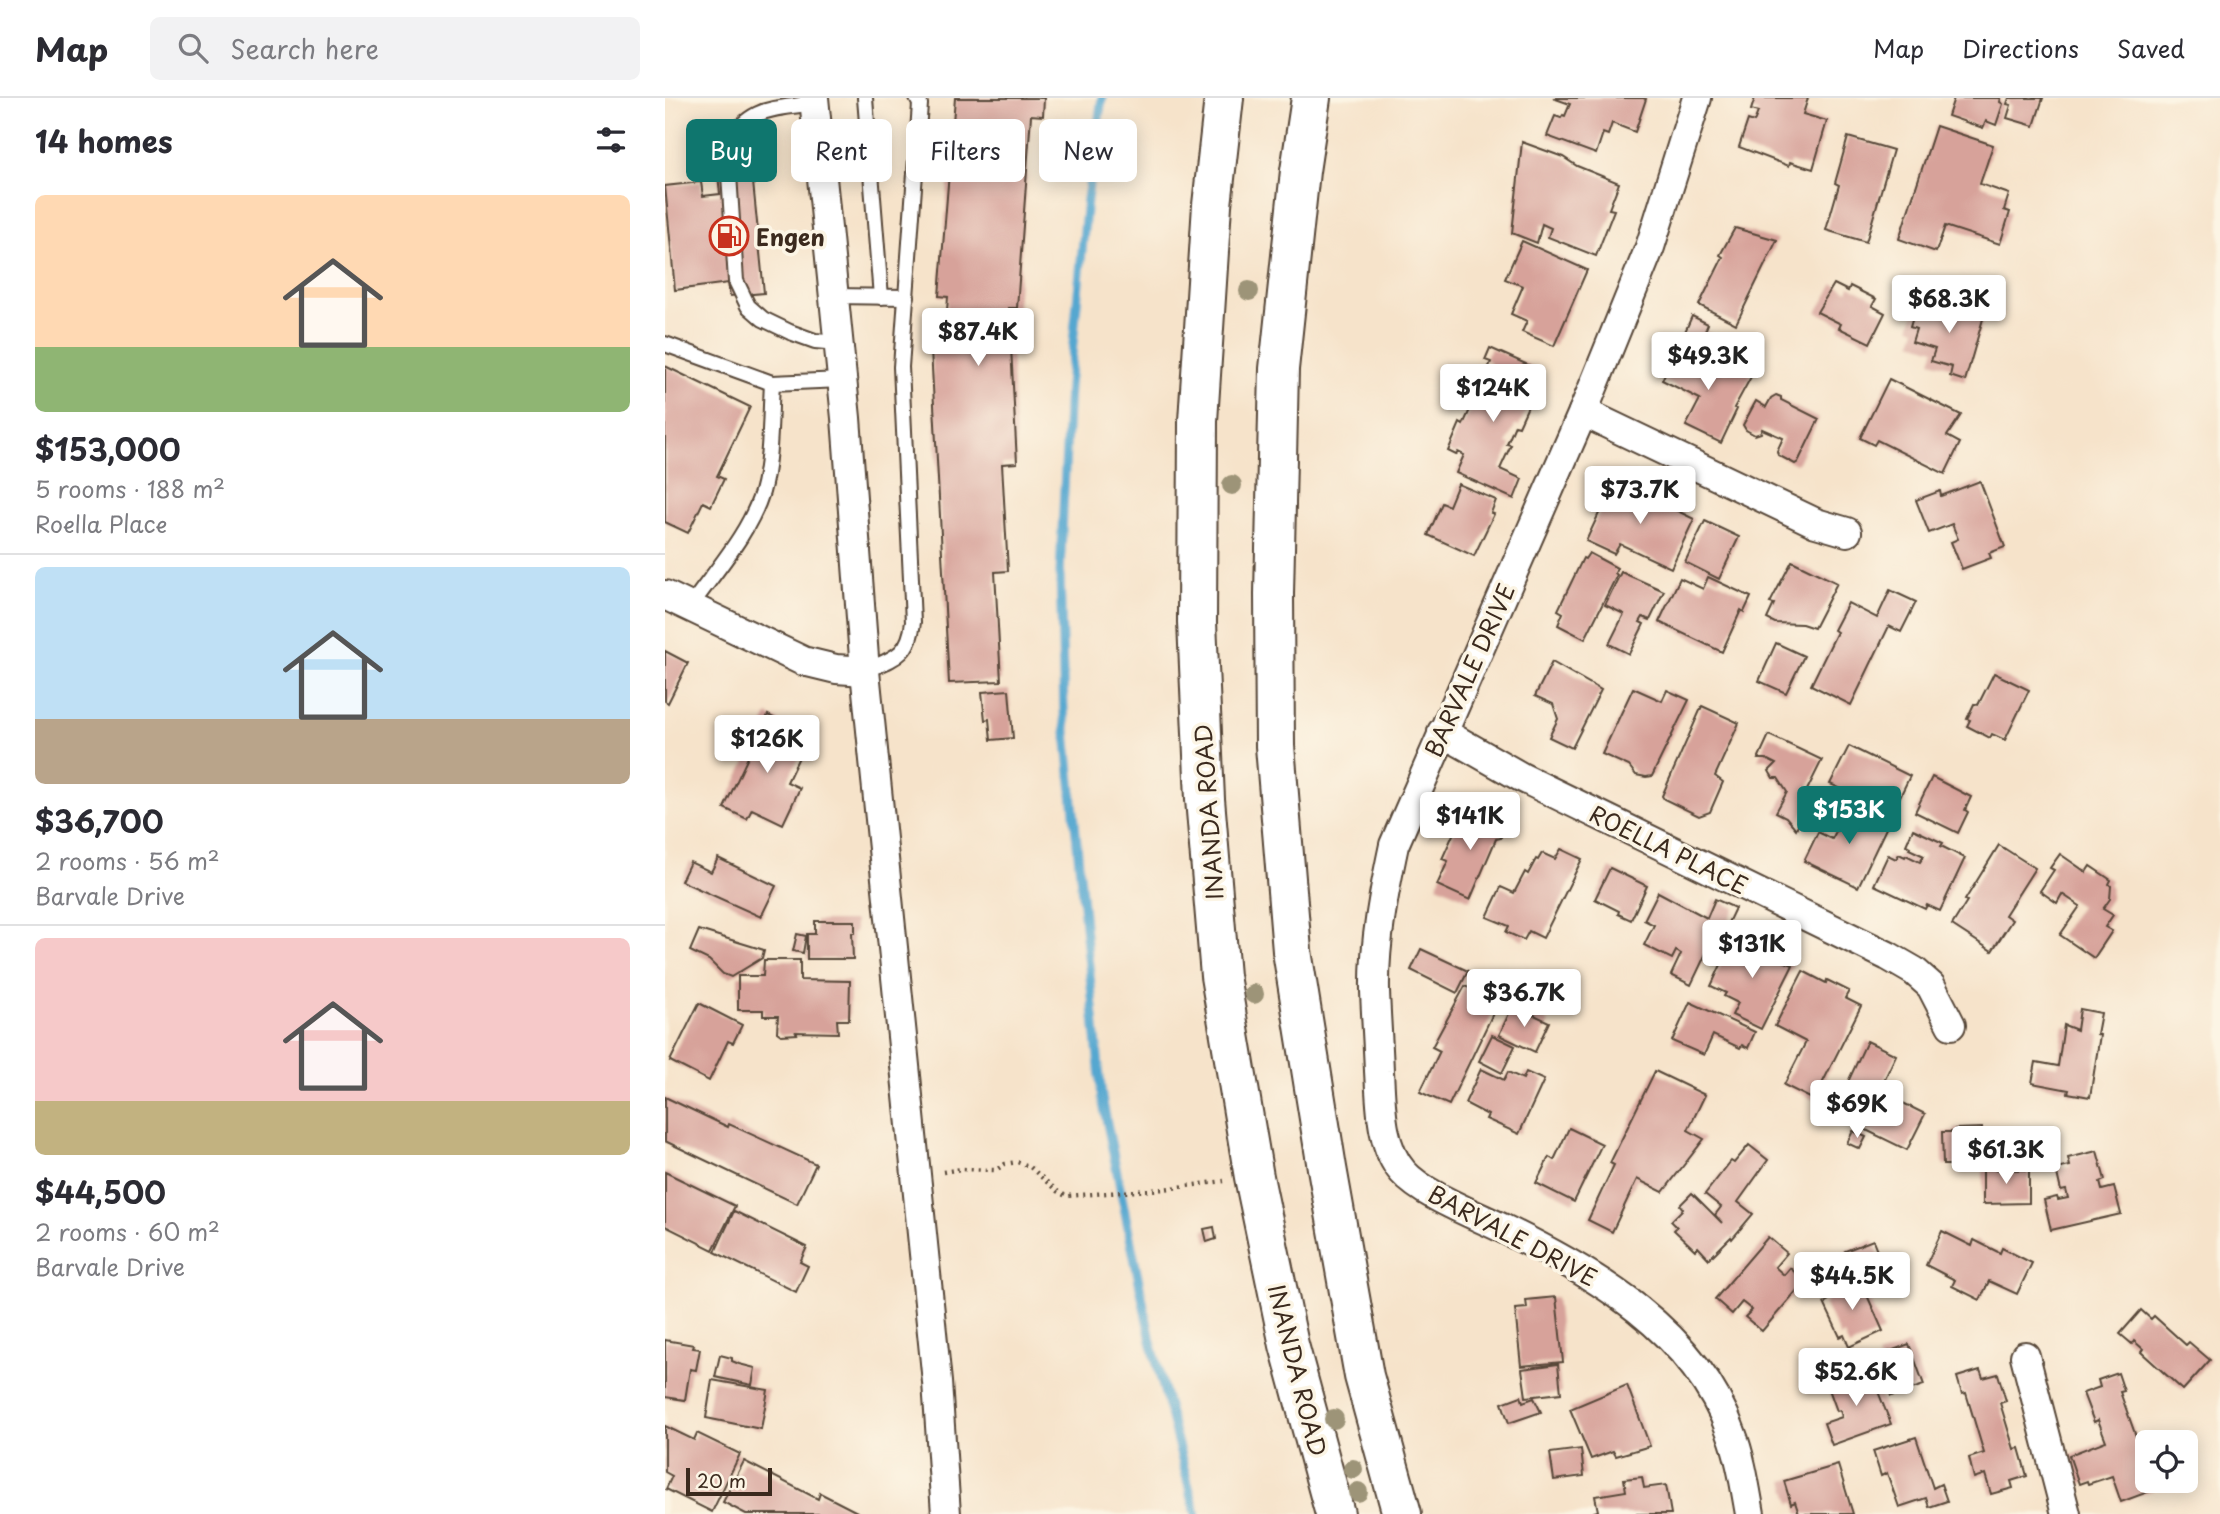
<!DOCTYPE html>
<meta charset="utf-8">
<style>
:root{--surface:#fff;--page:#f2f2f3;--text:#2b2b33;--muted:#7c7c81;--line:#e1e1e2;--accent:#0f766e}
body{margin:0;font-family:"Playpen Sans",sans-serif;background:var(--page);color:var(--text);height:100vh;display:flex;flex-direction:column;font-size:26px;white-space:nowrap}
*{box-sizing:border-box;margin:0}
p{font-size:23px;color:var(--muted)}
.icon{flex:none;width:38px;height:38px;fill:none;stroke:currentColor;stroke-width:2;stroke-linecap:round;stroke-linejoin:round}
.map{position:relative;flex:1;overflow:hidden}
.side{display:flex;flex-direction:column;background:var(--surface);width:665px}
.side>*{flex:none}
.guide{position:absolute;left:21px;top:21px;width:665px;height:63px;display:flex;gap:14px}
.tools{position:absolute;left:1470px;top:1332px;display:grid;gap:14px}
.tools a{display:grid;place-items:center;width:63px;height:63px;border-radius:10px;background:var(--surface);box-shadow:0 4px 18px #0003;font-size:35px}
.scale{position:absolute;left:21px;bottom:18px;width:86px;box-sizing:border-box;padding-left:7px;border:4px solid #3b2a1e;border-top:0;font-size:19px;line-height:24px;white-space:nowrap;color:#3b2a1e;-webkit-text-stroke:5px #fcf5e5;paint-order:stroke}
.price{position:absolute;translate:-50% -60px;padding:0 16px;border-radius:7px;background:#fff;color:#222;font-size:23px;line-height:46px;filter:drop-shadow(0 2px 4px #0008)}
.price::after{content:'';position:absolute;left:50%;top:42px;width:21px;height:16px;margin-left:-10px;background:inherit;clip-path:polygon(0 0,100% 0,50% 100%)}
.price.active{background:var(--accent);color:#fff}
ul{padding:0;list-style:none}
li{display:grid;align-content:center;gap:14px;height:371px;padding:0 35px}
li+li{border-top:2px solid var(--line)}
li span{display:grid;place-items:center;height:217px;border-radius:10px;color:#555}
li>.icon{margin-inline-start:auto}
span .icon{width:126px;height:126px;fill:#fffc;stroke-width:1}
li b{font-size:30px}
h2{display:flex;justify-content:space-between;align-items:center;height:84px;padding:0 35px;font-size:30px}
.pill{padding:0 24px;border-radius:10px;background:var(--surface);box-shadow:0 4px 18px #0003;font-size:24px;line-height:63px}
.pill.active{background:var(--accent);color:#fff}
header{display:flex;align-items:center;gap:42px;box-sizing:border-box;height:98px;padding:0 35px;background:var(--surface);border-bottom:2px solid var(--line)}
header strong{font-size:33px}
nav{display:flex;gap:38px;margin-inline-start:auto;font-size:24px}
.search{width:490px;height:63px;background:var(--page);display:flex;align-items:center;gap:18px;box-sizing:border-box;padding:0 24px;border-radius:10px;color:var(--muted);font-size:26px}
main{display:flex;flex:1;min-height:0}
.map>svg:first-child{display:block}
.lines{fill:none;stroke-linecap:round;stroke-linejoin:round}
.stream{stroke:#55a7d0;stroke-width:9}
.building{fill:#d7a29a}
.service-casing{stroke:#574638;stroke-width:18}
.minor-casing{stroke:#574638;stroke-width:32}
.secondary-casing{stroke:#574638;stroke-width:42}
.path{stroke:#574638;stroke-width:4.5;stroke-dasharray:2 5;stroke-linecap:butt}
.service{stroke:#fff;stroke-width:14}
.minor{stroke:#fff;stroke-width:28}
.secondary{stroke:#fff;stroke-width:38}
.tree{fill:#9d9478}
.labels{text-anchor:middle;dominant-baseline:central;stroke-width:7;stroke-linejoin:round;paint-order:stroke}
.poi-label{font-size:23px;font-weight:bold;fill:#3b2a1e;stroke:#fcf5e5;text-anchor:start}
.street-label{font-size:23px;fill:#3b2a1e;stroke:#fcf5e5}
</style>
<header>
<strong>Map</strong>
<div class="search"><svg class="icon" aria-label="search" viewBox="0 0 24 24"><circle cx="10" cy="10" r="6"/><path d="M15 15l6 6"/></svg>Search here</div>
<nav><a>Map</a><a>Directions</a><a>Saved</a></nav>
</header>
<main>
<section class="side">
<h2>14 homes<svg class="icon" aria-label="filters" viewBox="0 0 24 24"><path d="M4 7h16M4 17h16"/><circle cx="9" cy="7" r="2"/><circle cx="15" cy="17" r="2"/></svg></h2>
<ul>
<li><span style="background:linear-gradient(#ffd9b3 70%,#8fb573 0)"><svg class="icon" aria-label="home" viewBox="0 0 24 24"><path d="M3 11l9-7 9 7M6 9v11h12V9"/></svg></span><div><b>$153,000</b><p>5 rooms · 188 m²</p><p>Roella Place</p></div></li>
<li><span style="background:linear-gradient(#bfe0f5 70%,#b9a48a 0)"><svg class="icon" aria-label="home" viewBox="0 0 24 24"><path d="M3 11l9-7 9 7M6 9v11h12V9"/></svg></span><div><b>$36,700</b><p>2 rooms · 56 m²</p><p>Barvale Drive</p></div></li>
<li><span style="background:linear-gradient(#f6c9c9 75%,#c2b280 0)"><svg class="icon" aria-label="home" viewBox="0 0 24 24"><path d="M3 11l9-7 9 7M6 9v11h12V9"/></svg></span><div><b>$44,500</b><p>2 rooms · 60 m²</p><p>Barvale Drive</p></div></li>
</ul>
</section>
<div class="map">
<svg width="1555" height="1416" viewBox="0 0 1555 1416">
<rect width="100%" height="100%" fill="#fcf5e5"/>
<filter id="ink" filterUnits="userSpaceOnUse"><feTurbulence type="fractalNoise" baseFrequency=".0143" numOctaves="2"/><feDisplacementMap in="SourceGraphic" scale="14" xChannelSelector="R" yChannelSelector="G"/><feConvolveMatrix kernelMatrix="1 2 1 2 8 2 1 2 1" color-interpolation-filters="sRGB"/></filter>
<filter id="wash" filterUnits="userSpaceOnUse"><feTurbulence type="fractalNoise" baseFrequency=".00686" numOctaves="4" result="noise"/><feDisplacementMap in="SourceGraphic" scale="28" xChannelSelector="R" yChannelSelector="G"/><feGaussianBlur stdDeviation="1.57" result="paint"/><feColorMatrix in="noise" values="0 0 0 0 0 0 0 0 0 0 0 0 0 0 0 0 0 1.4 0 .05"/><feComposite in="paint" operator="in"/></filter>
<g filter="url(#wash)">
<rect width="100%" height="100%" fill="#f6e3ca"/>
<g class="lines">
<path class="stream" d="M437,0L422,101L404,288L395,476L399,613L437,1000L486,1243L531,1416"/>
</g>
<g id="blocks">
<g class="building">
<path d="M290,0H379L378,18L366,17L352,210H344L352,365L337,366L343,473L330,474L336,583L284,585L264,214L282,213L283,199L274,198Z"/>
<path d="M888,0H978L981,1L970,34L947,25L943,37L938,35L931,56L882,38L890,18L896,20L898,17L900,18L905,6Z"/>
<path d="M1090,0H1143L1138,16L1162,23L1148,71L1125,64L1124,68L1074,49L1083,22L1089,24L1093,14L1086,12Z"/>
<path d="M1289,0H1336L1335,4L1338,6L1331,27L1321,23L1318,30L1283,18Z"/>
<path d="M1344,0H1378L1369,28L1342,20L1346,7L1342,6Z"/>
<path d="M1271,28L1328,47L1315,86L1344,96L1339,112L1345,114L1335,146L1280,128L1271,154L1234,141Z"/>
<path d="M83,34L99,195L65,198L63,185L10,192L0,88L36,84L38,98L55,96L49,37Z"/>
<path d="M1183,39L1228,52L1201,144L1161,132L1174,87L1170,85Z"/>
<path d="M857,44L898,59L912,68L954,85L944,111L949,112L931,158L883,139L886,130L877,126L872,145L847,135Z"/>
<path d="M1070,130L1112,142L1071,226L1034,207L1058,159L1055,157Z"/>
<path d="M857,143L922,172L889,248L857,234L862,223L846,216L858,188L840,181Z"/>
<path d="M1169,186L1183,193L1185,188L1211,201L1207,208L1220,215L1205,245L1174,230L1176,226L1152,214Z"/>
<path d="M1288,204L1320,214L1300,283L1285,278L1287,269L1266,263L1270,251L1247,244L1251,231L1245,229L1252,206L1285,216Z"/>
<path d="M1027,218L1043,226L1040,233L1049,237L1039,257L1015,245Z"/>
<path d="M825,250L870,270L856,303L864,306L854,328L850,327L842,346L846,347L835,371L857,381L849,401L791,375L799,357L793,354L791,357L783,353L795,325L798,327L809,303L803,300L810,283L817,285L826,264L820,262Z"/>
<path d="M1012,250L1033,261L1034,258L1061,274L1065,266L1087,277L1069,310L1072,311L1056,345L1021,328L1035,301L997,282Z"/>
<path d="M0,268L85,309L52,378L59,381L46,408L38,404L23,435L0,424Z"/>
<path d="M1224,281L1296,317L1282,338L1295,345L1280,376L1212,342L1209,347L1195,340Z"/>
<path d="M1111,297L1116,299V302L1154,321L1133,364L1130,366L1113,357L1112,353L1118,340L1097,331L1096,335L1090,337L1081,332L1078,327L1091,303L1101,309L1106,300Z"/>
<path d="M1315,383L1340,449L1324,455L1326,460L1297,471L1286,444L1293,441L1287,426L1264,435L1251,402L1275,393L1276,398Z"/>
<path d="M955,385L1029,421L1006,470L955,446L949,456L921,443L944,394L949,396Z"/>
<path d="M793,386L831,402L826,415L829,416L809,458L763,437L777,405L784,408Z"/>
<path d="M1040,423L1074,439L1054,481L1020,464Z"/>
<path d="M924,455L952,470L950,475L952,477L920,541L893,527L898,515L893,512L918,460L920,461Z"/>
<path d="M1127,463L1172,485L1149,530L1137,526L1110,525L1102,521L1109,506L1105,505Z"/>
<path d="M956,474L999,493L985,522L978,519L975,524L979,526L964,556L944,546L959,516L940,507Z"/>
<path d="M1043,479L1086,499L1079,514L1076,512L1057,554L994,524L1015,480L1038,491Z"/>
<path d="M1225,492L1251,504L1236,534L1224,528L1186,607L1146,587L1172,534L1169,532L1183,505L1212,520Z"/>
<path d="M1111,545L1139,558L1121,595L1094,583Z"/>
<path d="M0,553L23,565L3,605L0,603Z"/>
<path d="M887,564L936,592L907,650L884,639L893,621L888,606L870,598Z"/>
<path d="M1329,575L1364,592L1340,642L1327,636L1325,640L1302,628L1305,622L1302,621L1309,606L1313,607Z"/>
<path d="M968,590L997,603L1002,592L1024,602L987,678L981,679L971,677L964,668L937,656Z"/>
<path d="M344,592L348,640L326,642L324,621L320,622L317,594Z"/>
<path d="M1037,608L1074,625L1050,678L1058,684L1045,714L1034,718L999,701L997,698Z"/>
<path d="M103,617L131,632L121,653L134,659L122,684L135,690L118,726L87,711L82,721L59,710Z"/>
<path d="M1104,637L1157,662L1139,698L1145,701L1131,731L1121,719L1111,714L1122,694L1113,680H1108L1104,673L1111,666L1101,661H1093Z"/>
<path d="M1184,648L1245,678L1228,713L1165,686Z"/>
<path d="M1267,679L1306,699L1300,712L1303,714L1293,735L1250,714Z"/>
<path d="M1189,707L1224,724L1193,789L1139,763L1153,734L1167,741L1178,720L1182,721Z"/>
<path d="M821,713V716L834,714L836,740L831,741L805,802L772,787L783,763L777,761L791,730L797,733L795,714Z"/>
<path d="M1248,731L1278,745L1276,748L1300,760L1275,813L1262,807L1260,811L1209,787L1223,757L1231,761L1234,756L1240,759L1241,757L1255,764L1259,758L1244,751L1245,749L1241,747Z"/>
<path d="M1334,747L1370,770L1340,817L1347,822L1327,853L1287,827L1302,803L1300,802Z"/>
<path d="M896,751L917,761L878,840L864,833L859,842L841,834L844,828L822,819L836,789L849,795L860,774L863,776L871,761L873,762L877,755L890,761Z"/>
<path d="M1395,756L1421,774L1425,768L1446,782L1444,786L1446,788L1445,801L1438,811L1448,817L1440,829L1447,833L1429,860L1395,837L1415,808L1397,796L1392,805L1375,793L1389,772L1385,770Z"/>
<path d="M53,760L111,788L96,819L16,783L25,764L46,774Z"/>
<path d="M945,770L982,788L966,822L953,816L954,813L930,801Z"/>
<path d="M993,794L1042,820L1050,801L1070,810L1061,829L1055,826L1026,887L1006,877L1016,856L1011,853L1007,861L979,847L989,827L979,822Z"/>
<path d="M150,823H190V835H187L188,861H142V836H150Z"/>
<path d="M34,832L99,852L97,860L66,879L58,876L44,862L25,853Z"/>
<path d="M132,836L141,838L138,855L128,853Z"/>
<path d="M1069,839L1120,860L1118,863L1128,867L1096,931L1067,917L1073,905L1059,898L1061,895L1046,888Z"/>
<path d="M756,851L803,873L792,895L746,872Z"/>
<path d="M99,862H135V882L185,883L184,922H172L173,935L131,934L132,936L116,937L112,934L113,918H98V912H73V878H98Z"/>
<path d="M1138,873L1161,885L1162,882L1184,893L1180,900L1196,908L1149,1002L1119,987L1141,944L1110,928Z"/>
<path d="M810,877L836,890L829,903L833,905L784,1007L755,994L775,953L767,949L800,888L804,890Z"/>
<path d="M1025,904L1090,934L1083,950L1077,947L1075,950L1048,937L1039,957L1007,943Z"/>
<path d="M34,905L77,927L68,945L63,943L44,983L5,963Z"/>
<path d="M848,907L884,924L870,954L834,937Z"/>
<path d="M1415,911L1436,915L1432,936L1435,937L1425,999L1403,995L1404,992L1367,985L1371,964L1393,968L1399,927L1412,932Z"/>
<path d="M827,937L850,948L837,975L814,963Z"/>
<path d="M1202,943L1231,957L1214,993L1260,1016L1242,1052L1168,1016Z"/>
<path d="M816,971L839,982L843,974L858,981L861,974L879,982L854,1036L821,1021L823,1017L800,1005Z"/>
<path d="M990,973L1040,997L1023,1032L1039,1041L998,1094L972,1081L947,1134L923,1122L949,1067L945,1065Z"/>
<path d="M0,999L63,1029L64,1026L151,1066L132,1106L0,1043Z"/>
<path d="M904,1030L937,1046L909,1104L871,1085L884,1059L889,1062Z"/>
<path d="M1317,1030V1034L1351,1033L1355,1069L1292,1070L1291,1067H1278L1277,1034H1290V1031Z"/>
<path d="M1188,1033L1201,1039L1195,1051L1182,1045Z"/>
<path d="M1084,1047L1103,1062L1073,1104L1088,1116L1067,1141L1066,1139L1044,1161L1033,1149L1030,1152L1009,1132L1012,1129L1006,1123L1018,1111L1015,1107L1027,1095L1057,1125L1050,1117L1056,1109L1040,1096L1066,1063L1069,1065Z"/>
<path d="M1432,1053L1440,1082L1435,1084L1437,1092L1449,1089L1456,1116L1386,1132L1379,1102L1392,1099L1393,1102L1403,1100L1401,1092L1396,1093L1391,1071L1405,1068L1403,1060Z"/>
<path d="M1318,1071L1364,1072V1105L1318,1106Z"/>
<path d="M0,1074L70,1108L48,1152L0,1128Z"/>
<path d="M69,1113L142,1149L135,1164L143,1168L131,1194L50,1154Z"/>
<path d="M549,1129L551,1141L542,1144L539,1131Z"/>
<path d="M1277,1133L1307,1148L1309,1142L1335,1155L1337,1150L1367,1165L1352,1196L1324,1183L1315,1202L1287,1188L1290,1182L1261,1167Z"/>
<path d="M1103,1139L1122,1155L1110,1169L1119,1177L1125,1170L1140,1183L1097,1233L1080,1219L1087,1212L1077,1204L1067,1216L1050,1201Z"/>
<path d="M1208,1142L1217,1165L1189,1177L1180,1153Z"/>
<path d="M1193,1177L1218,1233L1184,1249L1179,1237L1175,1239L1159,1205L1164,1202L1159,1193Z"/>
<path d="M891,1199L898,1264L856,1268L850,1211L862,1210L861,1202Z"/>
<path d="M1476,1212L1486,1221L1489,1218L1521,1247L1524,1244L1545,1262L1518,1292L1476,1254L1478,1251L1469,1243L1467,1246L1455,1236Z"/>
<path d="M0,1242L29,1247L28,1250L35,1251L31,1272L25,1271L20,1302L0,1299Z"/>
<path d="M1244,1246L1259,1287L1226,1298L1212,1258Z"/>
<path d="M55,1257L67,1260V1263L74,1266L90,1270L87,1287L50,1279Z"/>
<path d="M893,1266L896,1295L861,1299L857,1271Z"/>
<path d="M1204,1271L1226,1326L1167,1347L1159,1325L1177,1319L1175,1312L1172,1313L1164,1291L1167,1290L1165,1285Z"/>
<path d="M1315,1272L1318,1280L1333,1276L1341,1303L1335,1305L1349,1351L1354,1350L1362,1378L1346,1383L1348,1390L1326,1396L1320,1376L1309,1380L1304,1360L1319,1355L1301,1295L1297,1296L1292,1279Z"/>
<path d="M1453,1275L1459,1293L1455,1294L1482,1369V1382H1487L1491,1391L1456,1404L1447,1378L1423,1386L1422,1383L1414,1386L1404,1357L1441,1343L1433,1322L1429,1324L1418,1295L1435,1289L1433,1282Z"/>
<path d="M47,1282L103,1292L96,1331L41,1320Z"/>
<path d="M962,1287L985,1348L951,1358L948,1353L926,1361L905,1311Z"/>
<path d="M856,1298L858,1304L869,1300L876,1314L844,1325L837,1305Z"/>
<path d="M0,1328L29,1342L32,1335L75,1356L47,1414L1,1391L7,1378L0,1374Z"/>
<path d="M1251,1339L1268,1390L1276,1386L1282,1403L1264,1409L1261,1400L1234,1409L1222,1375L1216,1378L1208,1353Z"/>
<path d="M916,1351L919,1378L889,1382L885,1355Z"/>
<path d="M79,1363L153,1401L155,1395L196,1416H81L58,1404Z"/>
<path d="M1173,1367L1188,1416H1134L1130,1404L1126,1406L1119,1383Z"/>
<path d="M977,1379L979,1390L1001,1387L1006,1416H929V1414L933,1413L930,1398L961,1393L959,1381Z"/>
</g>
</g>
</g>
<g filter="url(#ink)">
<use href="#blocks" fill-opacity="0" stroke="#574638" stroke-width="2"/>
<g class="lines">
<defs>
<g id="service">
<path d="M200,0L216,199"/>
<path d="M149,5C107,12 87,7 62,46L71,183L83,208L98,221L125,234L150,243L173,245"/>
<path d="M168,198L242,199"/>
<path d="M0,246L107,285L177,282"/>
<path d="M25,509C50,473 84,436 97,394C106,363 105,318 107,285"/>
<path d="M200,573C229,560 244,558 248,524L236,269L255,6L252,0"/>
</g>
<g id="minor">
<path d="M149,0L181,320L200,573L272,1284L281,1416"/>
<path d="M1032,0L985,149L918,314L729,747C719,794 709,845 710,893C711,920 713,946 714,973C716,1005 715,1048 738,1074C758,1097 811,1117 839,1131C929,1175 1030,1233 1066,1334C1076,1360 1080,1388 1085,1416"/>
<path d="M918,314L1151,425L1182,434"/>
<path d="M0,497L138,563L171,571L200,573"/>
<path d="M777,634L856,679L1223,858L1249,873L1266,888L1286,927"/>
<path d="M1360,1258L1401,1416"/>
</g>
<g id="secondary">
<path d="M559,0L547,107L533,323L532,524L540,701L555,878L589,1079L624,1247L670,1416"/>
<path d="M646,0L635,73L614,271L609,496L610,648L627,853L662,1070L699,1278L737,1416"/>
</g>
</defs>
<use href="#service" class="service-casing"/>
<use href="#minor" class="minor-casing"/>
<use href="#secondary" class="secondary-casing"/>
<path class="path" d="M278,1074L296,1071L331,1072L340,1066L352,1064L364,1068L392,1093L401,1098L499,1091L559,1083"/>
<use href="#service" class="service"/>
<use href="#minor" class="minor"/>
<use href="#secondary" class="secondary"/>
</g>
<g class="tree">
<circle cx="584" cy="193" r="10"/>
<circle cx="567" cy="387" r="10"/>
<circle cx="589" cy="896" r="10"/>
<circle cx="669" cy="1321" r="10"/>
<circle cx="688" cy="1371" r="10"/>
<circle cx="693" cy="1394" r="10"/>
</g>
</g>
<defs>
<symbol id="fuel-ring" viewBox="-11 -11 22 22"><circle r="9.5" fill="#fcf5e5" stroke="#c8321e" stroke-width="1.5"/><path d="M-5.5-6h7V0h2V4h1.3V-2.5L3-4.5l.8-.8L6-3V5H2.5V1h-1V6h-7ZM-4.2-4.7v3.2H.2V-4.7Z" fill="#c8321e"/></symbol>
</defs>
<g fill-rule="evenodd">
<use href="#fuel-ring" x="42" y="116" width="44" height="44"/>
</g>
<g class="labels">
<g class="poi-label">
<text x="91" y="138">Engen</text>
</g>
<g class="street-label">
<text transform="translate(804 572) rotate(-66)">BARVALE DRIVE</text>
<text transform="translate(543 714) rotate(-94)">INANDA ROAD</text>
<text transform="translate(1004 751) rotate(26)">ROELLA PLACE</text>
<text transform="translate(848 1137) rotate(28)">BARVALE DRIVE</text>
<text transform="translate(633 1272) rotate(76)">INANDA ROAD</text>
</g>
</g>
</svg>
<div class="tools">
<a><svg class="icon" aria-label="locate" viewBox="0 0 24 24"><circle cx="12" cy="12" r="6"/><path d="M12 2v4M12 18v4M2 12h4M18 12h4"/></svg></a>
</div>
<div class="scale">20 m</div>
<b class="price" style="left:1284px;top:237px">$68.3K</b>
<b class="price" style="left:313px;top:270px">$87.4K</b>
<b class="price" style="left:1043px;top:294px">$49.3K</b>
<b class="price" style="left:828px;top:326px">$124K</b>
<b class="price" style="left:975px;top:428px">$73.7K</b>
<b class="price" style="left:102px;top:677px">$126K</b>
<b class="price active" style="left:1184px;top:748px">$153K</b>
<b class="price" style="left:805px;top:754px">$141K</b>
<b class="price" style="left:1087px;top:882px">$131K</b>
<b class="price" style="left:859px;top:931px">$36.7K</b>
<b class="price" style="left:1192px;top:1042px">$69K</b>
<b class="price" style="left:1341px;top:1088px">$61.3K</b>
<b class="price" style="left:1187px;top:1214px">$44.5K</b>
<b class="price" style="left:1191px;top:1310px">$52.6K</b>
<div class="guide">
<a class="pill active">Buy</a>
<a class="pill">Rent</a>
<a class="pill">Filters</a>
<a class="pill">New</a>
</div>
</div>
</main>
